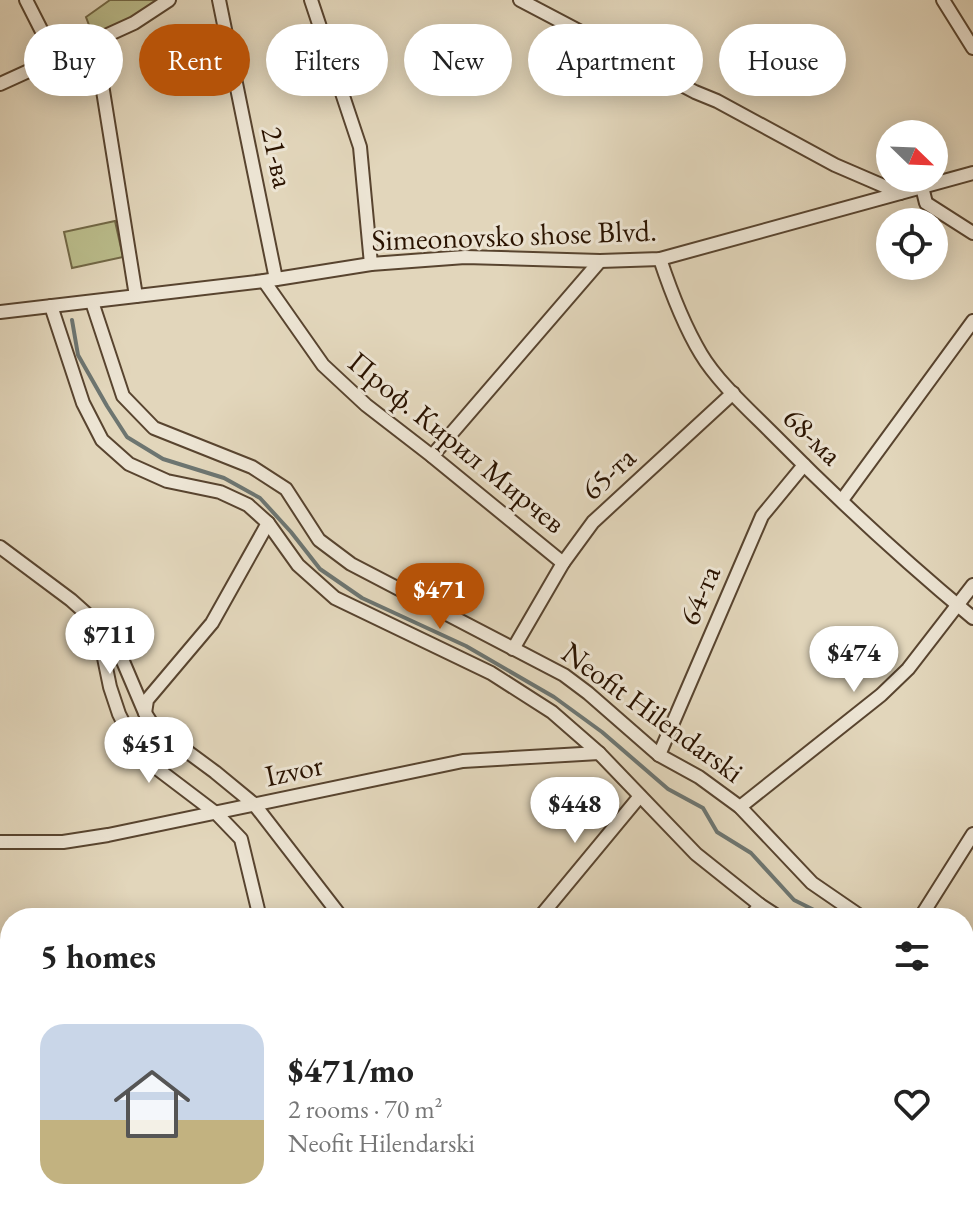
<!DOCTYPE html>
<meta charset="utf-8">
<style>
:root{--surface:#fff;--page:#f2f2f2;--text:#222;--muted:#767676;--line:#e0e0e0;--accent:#b45309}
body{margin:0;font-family:"EB Garamond",serif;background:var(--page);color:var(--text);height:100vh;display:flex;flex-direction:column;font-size:30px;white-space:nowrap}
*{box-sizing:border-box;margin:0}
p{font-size:26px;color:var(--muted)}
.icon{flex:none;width:44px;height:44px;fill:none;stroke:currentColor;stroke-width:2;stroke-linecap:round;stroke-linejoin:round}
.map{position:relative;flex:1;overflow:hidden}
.details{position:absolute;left:0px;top:908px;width:974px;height:312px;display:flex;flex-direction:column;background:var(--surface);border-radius:32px 32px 0 0;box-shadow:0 4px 20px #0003}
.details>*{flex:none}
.banner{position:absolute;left:24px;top:24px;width:926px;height:72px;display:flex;gap:16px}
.needle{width:52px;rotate:113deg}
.tools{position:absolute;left:876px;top:120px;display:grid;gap:16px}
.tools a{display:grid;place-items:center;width:72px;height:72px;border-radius:50%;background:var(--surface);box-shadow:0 4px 20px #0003;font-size:40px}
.price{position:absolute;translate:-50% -68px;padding:0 18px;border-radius:28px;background:#fff;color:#222;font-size:26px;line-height:52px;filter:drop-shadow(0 2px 4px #0008)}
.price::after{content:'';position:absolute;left:50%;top:48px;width:24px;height:18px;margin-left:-12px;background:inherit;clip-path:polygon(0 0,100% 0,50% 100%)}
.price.selected{background:var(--accent);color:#fff}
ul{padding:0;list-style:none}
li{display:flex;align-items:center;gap:24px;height:200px;padding:0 40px}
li+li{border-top:2px solid var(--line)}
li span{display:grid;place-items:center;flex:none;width:224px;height:160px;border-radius:24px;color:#555}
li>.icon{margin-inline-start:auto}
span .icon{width:96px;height:96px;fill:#fffc;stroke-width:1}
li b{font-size:34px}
h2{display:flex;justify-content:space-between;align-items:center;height:96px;padding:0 40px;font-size:34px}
.chip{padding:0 28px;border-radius:36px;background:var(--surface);box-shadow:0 4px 20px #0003;font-size:28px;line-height:72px}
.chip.selected{background:var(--accent);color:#fff}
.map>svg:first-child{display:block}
.green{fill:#babc8b;stroke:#726846;stroke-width:2}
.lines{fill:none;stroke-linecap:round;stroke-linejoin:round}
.stream{stroke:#6d7570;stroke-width:4}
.minor-casing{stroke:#58442f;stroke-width:16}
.minor{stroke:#ece4d3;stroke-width:12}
.labels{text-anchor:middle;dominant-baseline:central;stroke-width:6;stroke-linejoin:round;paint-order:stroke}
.street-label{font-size:30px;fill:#2a1300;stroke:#ece4d3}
</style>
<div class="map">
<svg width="973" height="1220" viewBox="0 0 973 1220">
<rect width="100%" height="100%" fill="#e2d6bb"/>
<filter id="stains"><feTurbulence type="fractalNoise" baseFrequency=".0025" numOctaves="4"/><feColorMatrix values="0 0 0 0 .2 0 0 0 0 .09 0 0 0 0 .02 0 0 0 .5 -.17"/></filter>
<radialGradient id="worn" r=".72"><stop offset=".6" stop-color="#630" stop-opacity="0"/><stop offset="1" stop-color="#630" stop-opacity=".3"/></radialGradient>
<g class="green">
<path d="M110,0H169L95,41L86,17Z"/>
<path d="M115,221L123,257L72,268L64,232Z"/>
</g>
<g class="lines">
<g class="stream">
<path d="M72,320L78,355L107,406L127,437L163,459L224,478L260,498L291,532L320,569L362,598L466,646L554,697L602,732L668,789L703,808L717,832L751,853L794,900L830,918"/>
<path d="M964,980L973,983"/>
</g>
<defs>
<g id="minor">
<path d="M26,0L56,59"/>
<path d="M219,0L276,279"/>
<path d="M311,0L360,147L371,264"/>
<path d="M520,0L695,92L717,101L835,165L900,193"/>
<path d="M943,0L973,48"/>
<path d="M95,41L136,296"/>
<path d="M0,84L134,23L169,0"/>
<path d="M922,187L926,203L973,233"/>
<path d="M660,259C671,292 683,324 701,354C717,381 748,409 770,431C834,496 903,560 973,618"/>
<path d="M264,281L323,365L366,405L432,456L563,563"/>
<path d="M92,302L123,396L154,428L252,467L286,489L319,540L351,564L564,675L588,693L659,755L699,777L740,807L812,883L863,918"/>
<path d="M51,306L83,403L102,440L129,464L167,481L220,492L248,505L268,523L298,565L335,598L491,673L552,712L599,753L696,854L760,905L780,918"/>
<path d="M0,312L264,281L371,264L465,257L600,261L660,259L973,173"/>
<path d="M432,456L600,261"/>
<path d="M842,500L973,321"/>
<path d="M0,547L71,600L100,626L122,659L145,713L154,727L215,772L254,804L342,918"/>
<path d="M100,629L103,653L110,687L119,714L132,740L159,770L217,814L241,839L260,918"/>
<path d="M513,649L563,563L593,522L733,393"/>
<path d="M145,713L147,700L212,623L268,523"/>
<path d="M659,755L762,516L804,465"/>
<path d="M740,807L881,695L908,669L973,585"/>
<path d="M0,842H63L108,835L463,761L599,753"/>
<path d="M539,918L640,796"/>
<path d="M750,918L760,905"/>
<path d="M920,918L973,834"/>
<path d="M964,1011L973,1015"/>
<path d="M0,1021L10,1026"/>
<path d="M964,1066L973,1047"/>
<path d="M308,1210L324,1220"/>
<path d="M581,1210L589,1220"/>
<path d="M0,1216L10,1208"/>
<path d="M212,1220L219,1210"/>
<path d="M350,1220L357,1210"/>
<path d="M715,1220L722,1210"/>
<path d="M895,1220L900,1210"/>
</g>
</defs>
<use href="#minor" class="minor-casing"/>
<use href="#minor" class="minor"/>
</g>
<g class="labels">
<g class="street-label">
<text transform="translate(278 157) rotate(78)">21-ва</text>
<text transform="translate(514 235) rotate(-2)">Simeonovsko shose Blvd.</text>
<text transform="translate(813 436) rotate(44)">68-ма</text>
<text transform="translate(457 442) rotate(39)">Проф. Кирил Мирчев</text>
<text transform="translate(608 473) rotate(-43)">65-та</text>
<text transform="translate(699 595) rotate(-67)">64-та</text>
<text transform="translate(653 712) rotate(36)">Neofit Hilendarski</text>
<text transform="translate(294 770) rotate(-12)">Izvor</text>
</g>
</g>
<rect width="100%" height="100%" filter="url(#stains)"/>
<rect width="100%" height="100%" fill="url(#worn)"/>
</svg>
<div class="tools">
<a><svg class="needle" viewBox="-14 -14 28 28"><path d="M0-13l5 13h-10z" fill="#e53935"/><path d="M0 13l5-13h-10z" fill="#767676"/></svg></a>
<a><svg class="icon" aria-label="locate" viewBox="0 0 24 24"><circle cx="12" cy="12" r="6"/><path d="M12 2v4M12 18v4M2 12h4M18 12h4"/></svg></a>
</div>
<b class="price selected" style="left:440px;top:631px">$471</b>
<b class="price" style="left:110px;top:676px">$711</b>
<b class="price" style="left:854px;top:694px">$474</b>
<b class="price" style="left:149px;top:785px">$451</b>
<b class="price" style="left:575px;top:845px">$448</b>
<div class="banner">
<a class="chip">Buy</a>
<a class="chip selected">Rent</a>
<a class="chip">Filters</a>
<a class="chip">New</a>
<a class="chip">Apartment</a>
<a class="chip">House</a>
</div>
<section class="details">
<h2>5 homes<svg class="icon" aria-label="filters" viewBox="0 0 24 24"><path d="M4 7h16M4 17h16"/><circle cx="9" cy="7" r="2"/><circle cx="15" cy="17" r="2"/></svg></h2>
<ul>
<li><span style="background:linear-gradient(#c9d6e8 60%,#c2b280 0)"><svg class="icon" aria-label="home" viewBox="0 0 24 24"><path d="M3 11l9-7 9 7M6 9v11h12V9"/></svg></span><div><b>$471/mo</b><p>2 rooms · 70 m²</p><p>Neofit Hilendarski</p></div><svg class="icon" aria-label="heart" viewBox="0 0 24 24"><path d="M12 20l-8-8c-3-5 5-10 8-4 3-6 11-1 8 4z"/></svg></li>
</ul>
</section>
</div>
